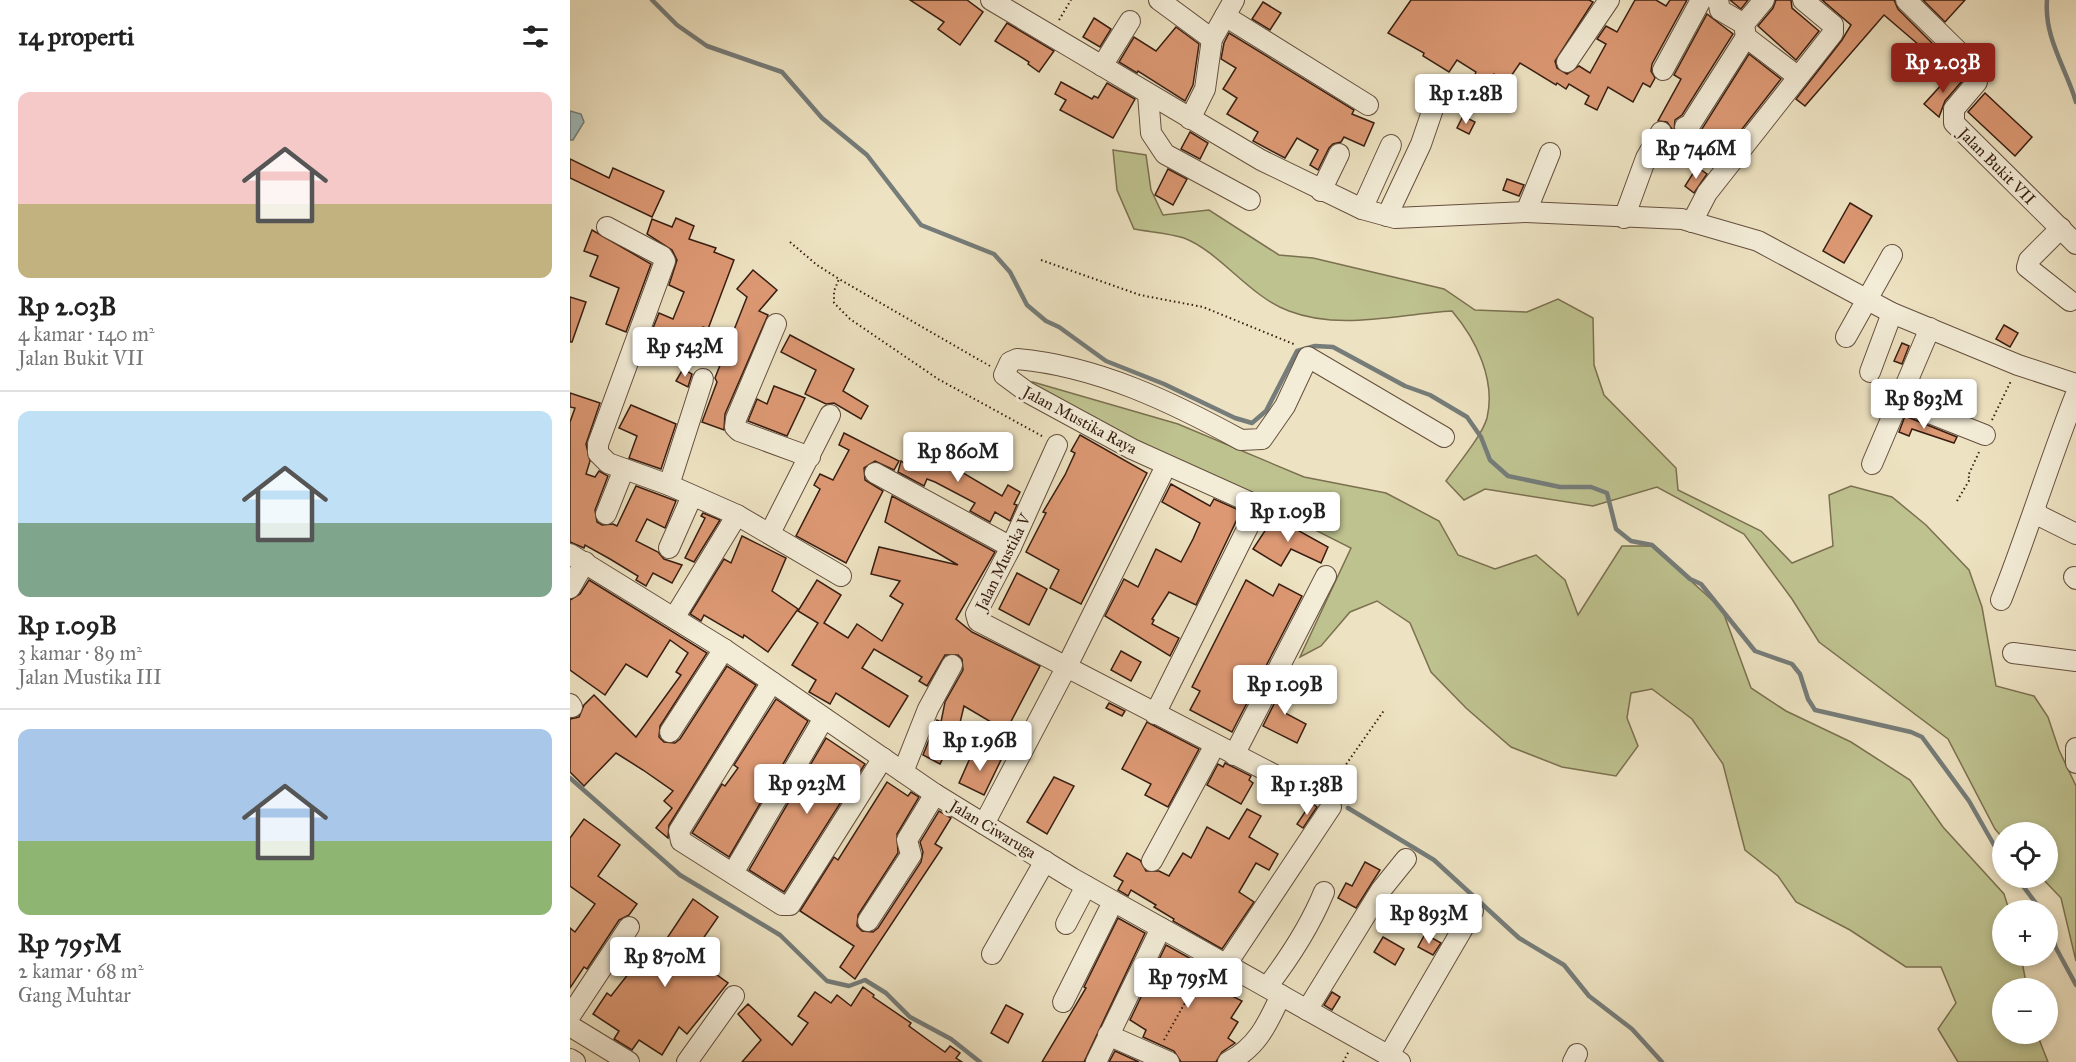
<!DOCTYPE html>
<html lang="id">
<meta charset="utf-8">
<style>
:root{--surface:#fff;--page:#f6f6f6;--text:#222;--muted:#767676;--line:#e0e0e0;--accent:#8f2418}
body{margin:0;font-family:"IM FELL Great Primer",serif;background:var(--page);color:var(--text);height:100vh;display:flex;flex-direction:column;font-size:22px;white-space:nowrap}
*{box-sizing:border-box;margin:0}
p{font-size:20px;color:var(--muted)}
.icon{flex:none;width:33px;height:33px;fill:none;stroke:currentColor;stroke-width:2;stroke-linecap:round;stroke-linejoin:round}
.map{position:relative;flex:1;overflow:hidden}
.sheet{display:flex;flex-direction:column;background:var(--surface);width:570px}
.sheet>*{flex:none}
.buttons{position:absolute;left:1422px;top:822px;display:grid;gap:12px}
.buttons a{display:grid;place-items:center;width:66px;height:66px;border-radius:50%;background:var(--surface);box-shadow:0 3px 9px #0003;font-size:30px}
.price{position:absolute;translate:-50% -51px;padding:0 14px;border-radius:6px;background:#fff;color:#222;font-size:20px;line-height:39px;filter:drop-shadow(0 2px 3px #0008)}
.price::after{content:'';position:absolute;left:50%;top:36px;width:18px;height:14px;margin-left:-9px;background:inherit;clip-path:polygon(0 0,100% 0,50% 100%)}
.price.current{background:var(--accent);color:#fff}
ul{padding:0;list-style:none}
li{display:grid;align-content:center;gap:12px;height:318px;padding:0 18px}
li+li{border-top:2px solid var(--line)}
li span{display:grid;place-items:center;height:186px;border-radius:12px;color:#555}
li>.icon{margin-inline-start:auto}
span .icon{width:108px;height:108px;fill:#fffc;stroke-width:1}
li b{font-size:26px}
h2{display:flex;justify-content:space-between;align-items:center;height:72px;padding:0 18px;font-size:26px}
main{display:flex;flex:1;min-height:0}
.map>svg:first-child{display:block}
.green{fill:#bec28f;stroke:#7b7050;stroke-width:1.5}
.water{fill:#9ebbbd;stroke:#757c79;stroke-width:1.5}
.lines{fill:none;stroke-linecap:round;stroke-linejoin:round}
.stream{stroke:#757c79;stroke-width:4.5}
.building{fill:#dc9873;stroke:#381e12;stroke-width:1.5}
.minor-casing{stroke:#654f3e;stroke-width:22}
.path{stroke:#381e12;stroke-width:2;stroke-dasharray:1.5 3;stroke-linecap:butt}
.minor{stroke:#f3ecd7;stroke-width:20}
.labels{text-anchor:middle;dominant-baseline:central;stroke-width:6;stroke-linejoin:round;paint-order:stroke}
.street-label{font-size:16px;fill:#381e12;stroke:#f3ecd7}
</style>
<main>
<section class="sheet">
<h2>14 properti<svg class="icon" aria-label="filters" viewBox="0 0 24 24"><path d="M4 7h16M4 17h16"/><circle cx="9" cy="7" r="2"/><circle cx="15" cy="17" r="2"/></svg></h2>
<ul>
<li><span style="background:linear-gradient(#f6c9c9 60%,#c2b280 0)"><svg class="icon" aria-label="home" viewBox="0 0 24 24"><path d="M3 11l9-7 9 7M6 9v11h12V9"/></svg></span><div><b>Rp 2.03B</b><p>4 kamar · 140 m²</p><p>Jalan Bukit VII</p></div></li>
<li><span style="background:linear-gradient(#bfe0f5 60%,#7fa58c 0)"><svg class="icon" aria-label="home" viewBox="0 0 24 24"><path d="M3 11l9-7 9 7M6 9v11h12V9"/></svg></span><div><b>Rp 1.09B</b><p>3 kamar · 89 m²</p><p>Jalan Mustika III</p></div></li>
<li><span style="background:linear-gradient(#a9c7e8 60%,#8fb573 0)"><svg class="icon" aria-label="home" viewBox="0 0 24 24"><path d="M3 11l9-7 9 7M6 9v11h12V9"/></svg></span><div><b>Rp 795M</b><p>2 kamar · 68 m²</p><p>Gang Muhtar</p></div></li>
</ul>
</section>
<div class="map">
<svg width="1506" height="1062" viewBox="0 0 1506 1062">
<rect width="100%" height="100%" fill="#ede2c1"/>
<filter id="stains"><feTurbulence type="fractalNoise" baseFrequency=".00333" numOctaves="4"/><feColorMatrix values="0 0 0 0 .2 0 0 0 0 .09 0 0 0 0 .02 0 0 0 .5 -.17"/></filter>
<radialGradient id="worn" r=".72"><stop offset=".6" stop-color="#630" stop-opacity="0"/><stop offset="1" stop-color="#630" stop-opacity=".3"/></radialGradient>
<g class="green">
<path d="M543,150L576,155L581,190L593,215L639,210L709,255L743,258L874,289L905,310L957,312L988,299L1023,318L1024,365L1034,395L1106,468L1108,490L1191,531L1222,563L1263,546L1259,495L1281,486L1322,497L1356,525L1399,570L1412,607L1426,686L1464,696L1478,717L1489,750L1506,786V961L1491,898L1472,878H1478V832H1432V837L1425,829L1378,739L1249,642L1222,599L1174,534L1087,487L1023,506L915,489L894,500L876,481C887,465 912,436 917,418C926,380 906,339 882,311C828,314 771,331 719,311C680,297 650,252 614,238C599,233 580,232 564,229L547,190Z"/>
<path d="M452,382H463L608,424L734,477L816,493L869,521L888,555L925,569L966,555L995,580L1008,615L1052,546H1082L1152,609L1181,688L1216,711L1281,742L1340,780L1373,827L1434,894L1439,910H1432V956H1451L1457,988H1432V1034H1467L1478,1062H1388L1368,1029L1386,1003L1371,967H1336L1280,930L1226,902L1208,876L1175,850L1153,764L1122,719L1082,689L1061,693L1057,718L1068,746L1046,776L992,767L941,747L896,708L861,672L840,623L807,601L780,612L751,646L730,657L781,548L571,442L451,394Z"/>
</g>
<path class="water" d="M0,111L11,114L14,122L3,140H0Z"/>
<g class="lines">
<g class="stream">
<path d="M82,0L107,25L137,46L212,72L252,118L297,155L351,225L424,254L440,272L457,305L476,321L489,327L536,361L594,384L665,418L682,423L696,411L727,351L745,346L763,347L835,386L860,395L897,417L911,437L920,460L938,476L990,487H1021L1037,493L1046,529L1061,541L1082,545L1120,579L1131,584L1185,651L1222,664L1230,674L1238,699L1245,710L1341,732L1352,737L1399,801L1432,859"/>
<path d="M1477,0C1474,38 1496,68 1506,102"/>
<path d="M0,778L110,875L210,935L257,981L279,986L295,980L316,993L340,1017L381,1039L410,1062"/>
<path d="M778,808L864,860L949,938L994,965L1019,996L1062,1029L1092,1062"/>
<path d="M1447,878L1471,910"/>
<path d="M1478,924L1486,948L1506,985"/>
</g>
</g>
<g class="building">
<path d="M340,0H397L413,12L390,45L368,29L374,22Z"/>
<path d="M841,0H1019L1023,2L985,61L987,68L997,74L1009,66L1020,73L1036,44L1027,39L1036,26L1047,32L1065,0H1086L1096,6L1100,0H1117L1082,64L1081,71L1085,78L1080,87L1073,83L1063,102L1038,87L1027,110L1015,104L1019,96L999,84L996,89L987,83L986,85L950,63L937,82L924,74L916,93L900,86L906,72L887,60L879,72L853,56L854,53L818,33Z"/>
<path d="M1160,0H1178L1171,9Z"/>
<path d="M1206,0H1221L1222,8L1249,31L1226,60L1188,26L1203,8Z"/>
<path d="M1252,0H1324L1328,9L1369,50L1363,57L1314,15L1235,106L1226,99L1272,40L1281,25Z"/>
<path d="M1353,0H1395L1375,22Z"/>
<path d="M693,2L711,13L700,30L682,19Z"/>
<path d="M1137,14L1163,34L1112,115L1105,120L1104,132L1097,122L1088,121L1111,79L1104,75Z"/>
<path d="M524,18L541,29L530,47L513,37Z"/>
<path d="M437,23L484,51L469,72L458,64L459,62L425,41Z"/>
<path d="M606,27L629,44L623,85L615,101L568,71L567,73L549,62L564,37L586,51Z"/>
<path d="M659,33L784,110L782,114L804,123L794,146L774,137L771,142L763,144L759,148L748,170L740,165L748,150L727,138L715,158L683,141L688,132L657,114L667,98L653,89L666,68L651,59L654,43Z"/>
<path d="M1179,54L1211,79L1155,151L1130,132Z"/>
<path d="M1384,71L1393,80L1375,101L1369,117L1354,104Z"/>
<path d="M491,82L522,99L524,96L528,98L537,83L565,99L543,138L490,110L496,100L485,94Z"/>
<path d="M1415,93L1462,137L1445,156L1398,112Z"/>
<path d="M893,116L905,122L899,134L887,128Z"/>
<path d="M620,132L638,143L630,159L611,149Z"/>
<path d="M0,159L39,178L43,168L94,191L82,217L0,178Z"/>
<path d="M1127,167L1137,174L1124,193L1115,186Z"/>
<path d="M598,169L617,179L603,205L585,195Z"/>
<path d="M937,179L954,185L949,196L933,190Z"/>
<path d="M1280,203L1302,216L1274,263L1253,251Z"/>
<path d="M106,218L124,226L119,239L146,248L144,252L164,260L138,329L133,327L122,351L81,333L89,313L103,319L114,292L99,285L107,260L102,250L77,234L82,219L102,227Z"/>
<path d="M22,230L81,264L56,332L36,324L49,288L20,276L28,256L14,251Z"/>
<path d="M183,270L207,290L189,311L198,315L155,414L154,430L132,422L147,382L145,378L177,297L167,289Z"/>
<path d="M0,297L16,302L2,342H0Z"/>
<path d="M1434,325L1448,333L1440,347L1426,339Z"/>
<path d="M220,335L284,369L273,391L298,406L291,419L264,403L256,404L235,394L246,370L211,352Z"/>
<path d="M1332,343L1339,346L1332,364L1324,361Z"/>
<path d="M113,369L122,374L118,387L106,381Z"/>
<path d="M204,386L235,398L217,436L178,421L187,399L197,404Z"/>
<path d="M0,393L30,403L16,444L20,461L16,474L25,477L29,471L38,476L25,510L27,522L32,525L43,524L47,526L66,486L106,501L95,528L77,519L66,541L88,552L94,559L112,565L102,583L83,573L76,586L66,580L68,576L40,559L15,545L14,548L0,542V422L5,408L0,407Z"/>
<path d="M61,405L106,424L91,469L59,458L67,436L49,428Z"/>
<path d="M1335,416L1387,437L1384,443L1342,429L1339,436L1329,432Z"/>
<path d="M274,433L329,461L324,470L305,461L294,468L295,480L313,491L276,563L226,536L250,489L244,485L250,474L263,480L279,450L269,445Z"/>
<path d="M510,435L577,473L511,604L480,588L489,570L456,552L476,513L473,512L495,475L505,453L501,451Z"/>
<path d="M346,442L380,461L382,456L392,461L388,470L432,496L438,485L450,492L444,504L447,505L440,521L425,512L420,522L400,511L405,503L365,482L357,479L354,486L328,472L331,461L334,463Z"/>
<path d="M601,484L640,506L644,499L671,511L626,605L599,592L582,619L584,620L582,624L609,638L600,656L535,616L554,579L568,587L586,549L611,562L623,539L630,523L592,502Z"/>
<path d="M322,496L425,552L386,619L402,632L470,666L436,731L394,706L389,727L370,764L353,755L367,720L371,722L375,702L393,670L392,659L388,655H375L357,686L349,681L352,677L304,649L292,668L338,696L319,727L266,693L260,704L239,692L246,680L222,665L248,623L228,611L247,580L271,595L254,623L278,638L287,624L312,641L333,604L320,596L330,581L301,574L309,547L388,565L315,522Z"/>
<path d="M133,513L150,520L124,562L115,558L135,518L131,516Z"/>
<path d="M704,517L758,547L751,563L721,549L711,566L683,549Z"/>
<path d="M172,536L216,558L202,591L228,609L198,652L174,635L173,638L134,615L131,621L120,614L154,559L161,563Z"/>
<path d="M447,573L477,589L459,625L429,609Z"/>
<path d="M19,580L137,653L90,726L89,737L94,742L105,743L110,739L157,666L186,685L99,825L98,838L86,828L102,808L94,801L103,791L73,770L46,753L14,786L0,772V719L9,717L14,705L24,695L66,737L111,675L106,672L118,653L100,640L77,677L56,664L35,695L0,670V600L10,594Z"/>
<path d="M676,580L703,596L709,584L732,596L662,732L620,710L630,691L622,687Z"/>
<path d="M551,651L571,662L561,681L541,670Z"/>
<path d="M731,667L761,684L752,700L722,683Z"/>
<path d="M715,682L728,689L715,713L736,724L727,743L693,726Z"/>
<path d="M206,699L238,721L159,857L122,833L152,784L155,786L168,768L164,765Z"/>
<path d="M539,703L555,711L552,716L536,708Z"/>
<path d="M577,722L629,749L598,807L575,795L581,784L552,769Z"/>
<path d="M256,738L295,764L214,892L179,870Z"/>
<path d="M404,749L431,760L414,795L389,783Z"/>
<path d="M655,763L681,776L679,780L683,783L671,804L637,785L648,764L653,767Z"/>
<path d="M484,777L504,786L477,834L457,822Z"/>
<path d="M317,782L338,796L341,792L349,797L327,834L328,853L288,915L287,926L292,931L303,932L308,928L351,862L353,852L350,842L369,811L381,818L365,844L372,848L285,979L270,967L284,946L230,911L264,857L268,860Z"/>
<path d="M741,803L747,807L733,828L727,824Z"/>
<path d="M677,809L691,816L679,837L708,854L699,870L686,863L669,892L684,902L652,949L603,921L604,919L584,907L586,905L561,890L558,896L548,890L553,881L544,876L557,853L570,860L576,871H589L599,876L613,853L621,858L637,827L659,839Z"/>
<path d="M14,819L50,845L28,876L67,904L59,915L49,920L17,969L14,967L0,988V928L5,932L25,904L0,886V838Z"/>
<path d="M795,862L810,870L786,908L768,898L776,883L782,886Z"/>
<path d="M123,899L148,917L121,956L158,983L117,1034L109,1027L92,1055L69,1040L62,1050L44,1039L49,1031L23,1014L37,993L41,996L70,959L73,961L80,951L86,955Z"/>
<path d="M548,918L575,933L514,1062H472L516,988L514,987Z"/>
<path d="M855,934L871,943L863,955L848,947Z"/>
<path d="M813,937L834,949L825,965L804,952Z"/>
<path d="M596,945L670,986L664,997L672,1001L661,1018L668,1022L658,1038L665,1043L652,1052L646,1062H611L604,1051L573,1037L576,1030L560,1020Z"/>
<path d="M293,987L304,995L303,997L341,1023L339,1026L358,1040L375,1052L380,1046L390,1053L386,1058L392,1062H172L191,1040L168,1014L178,1004L222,1045L238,1023L228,1016L245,992L261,1003L267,995L281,1006Z"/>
<path d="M762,992L770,997L762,1010L754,1005Z"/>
<path d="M436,1005L453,1014L438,1043L421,1033Z"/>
<path d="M545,1051L569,1062H539Z"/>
</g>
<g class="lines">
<defs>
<g id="minor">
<path d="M421,0L691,160L792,209L825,218L956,212L1112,219L1188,241L1322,313L1448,365L1506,384"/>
<path d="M589,0L642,39"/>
<path d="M1148,0L1150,10L1174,24"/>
<path d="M1194,0L1174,24L1176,37L1227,76"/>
<path d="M1336,0L1392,55"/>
<path d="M655,16L798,105"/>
<path d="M997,62L1039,0"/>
<path d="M532,66L560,21"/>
<path d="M1093,70L1131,0"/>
<path d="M1407,82L1384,109V123L1506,244"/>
<path d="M578,94L581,133L595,154L680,200"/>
<path d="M620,119L635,89L642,39L664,0"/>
<path d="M1115,127L1120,125L1176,37"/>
<path d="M751,191L769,154"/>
<path d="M792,209L821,145"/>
<path d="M956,212L980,153"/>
<path d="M817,216L851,144L864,106"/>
<path d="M1054,218L1076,158L1091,132"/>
<path d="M1122,222L1137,193L1263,33V25L1233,0"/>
<path d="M37,227L92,256L95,261L28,444V453L38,463L99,485L167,515L271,576"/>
<path d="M1491,228L1459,260L1457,267L1500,301"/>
<path d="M206,324L166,419L165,427L169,431L240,457"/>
<path d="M1276,337L1322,255"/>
<path d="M1300,372L1322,313"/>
<path d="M1329,401L1415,435"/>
<path d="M487,445L441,547L406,614L408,621L726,786"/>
<path d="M1302,464L1360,328"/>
<path d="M305,473L441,547"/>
<path d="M99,485L133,379"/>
<path d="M1466,511L1470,516L1506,534"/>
<path d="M36,514L54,469"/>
<path d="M200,533L260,415"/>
<path d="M99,548L122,496"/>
<path d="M0,554L154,649L365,794L502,878L830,1062"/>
<path d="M1504,577L1506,579"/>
<path d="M0,588L15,562"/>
<path d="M1431,600C1458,532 1479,462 1506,394"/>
<path d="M104,618L167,515"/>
<path d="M1443,653L1506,661"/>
<path d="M202,682L109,831L111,841L212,905H220L313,758"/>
<path d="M0,704L2,707"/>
<path d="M585,714L683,517L684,504L562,449L457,392L434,375L440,362L447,359C527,366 602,402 671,440L692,439L715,406L738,357L874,437"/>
<path d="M100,732L154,649"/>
<path d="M1506,748V763"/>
<path d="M664,755L756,576"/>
<path d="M333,772L358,709L382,665"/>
<path d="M414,824L496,668L596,466"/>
<path d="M582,861L645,745"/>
<path d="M163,873L254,718"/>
<path d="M298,921L341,855L337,840L365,794"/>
<path d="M496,924L516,886"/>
<path d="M422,954L475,861"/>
<path d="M656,965L761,807"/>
<path d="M697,987C720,957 740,926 754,892"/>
<path d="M493,1002L543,902"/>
<path d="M737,1010L811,890L836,859"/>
<path d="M0,1016L59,927"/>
<path d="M0,1026L59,1062"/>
<path d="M538,1035L599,1062"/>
<path d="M819,1055L903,911"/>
<path d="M0,1059L5,1062"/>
<path d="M117,1062L164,996"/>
<path d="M526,1062L591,928"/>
<path d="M658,1062C687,1048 698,1023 711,995"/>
<path d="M1003,1062L1007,1054"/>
</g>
</defs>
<use href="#minor" class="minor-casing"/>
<g class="path">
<path d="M489,20L501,0"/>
<path d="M220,242L247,265L269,279"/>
<path d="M471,260L570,295L633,307L726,345"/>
<path d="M420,366L269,279L264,291V303L280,319L368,379L472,436"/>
<path d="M1422,420L1441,381"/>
<path d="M1387,501L1400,479L1398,476L1410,450"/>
<path d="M758,790L815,709"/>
<path d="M594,1040L634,969"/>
<path d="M773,1062L779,1051"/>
</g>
<use href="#minor" class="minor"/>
</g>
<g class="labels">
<g class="street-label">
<text transform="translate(1427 166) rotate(45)">Jalan Bukit VII</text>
<text transform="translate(510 420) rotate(28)">Jalan Mustika Raya</text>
<text transform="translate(433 562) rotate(-64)">Jalan Mustika V</text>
<text transform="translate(423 829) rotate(31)">Jalan Ciwaruga</text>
</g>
</g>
<rect width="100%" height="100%" filter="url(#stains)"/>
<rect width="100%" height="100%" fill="url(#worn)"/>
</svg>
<div class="buttons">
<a><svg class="icon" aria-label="locate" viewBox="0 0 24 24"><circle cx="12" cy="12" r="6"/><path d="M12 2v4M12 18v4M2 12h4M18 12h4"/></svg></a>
<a>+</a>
<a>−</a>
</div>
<b class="price current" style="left:1373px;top:94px">Rp 2.03B</b>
<b class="price" style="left:896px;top:125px">Rp 1.28B</b>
<b class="price" style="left:1126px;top:180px">Rp 746M</b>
<b class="price" style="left:115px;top:378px">Rp 543M</b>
<b class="price" style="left:1354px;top:430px">Rp 893M</b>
<b class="price" style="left:388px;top:483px">Rp 860M</b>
<b class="price" style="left:718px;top:543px">Rp 1.09B</b>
<b class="price" style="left:715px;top:716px">Rp 1.09B</b>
<b class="price" style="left:410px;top:772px">Rp 1.96B</b>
<b class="price" style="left:237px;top:815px">Rp 923M</b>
<b class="price" style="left:737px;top:816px">Rp 1.38B</b>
<b class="price" style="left:859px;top:945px">Rp 893M</b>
<b class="price" style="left:95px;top:988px">Rp 870M</b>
<b class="price" style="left:618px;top:1009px">Rp 795M</b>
</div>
</main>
